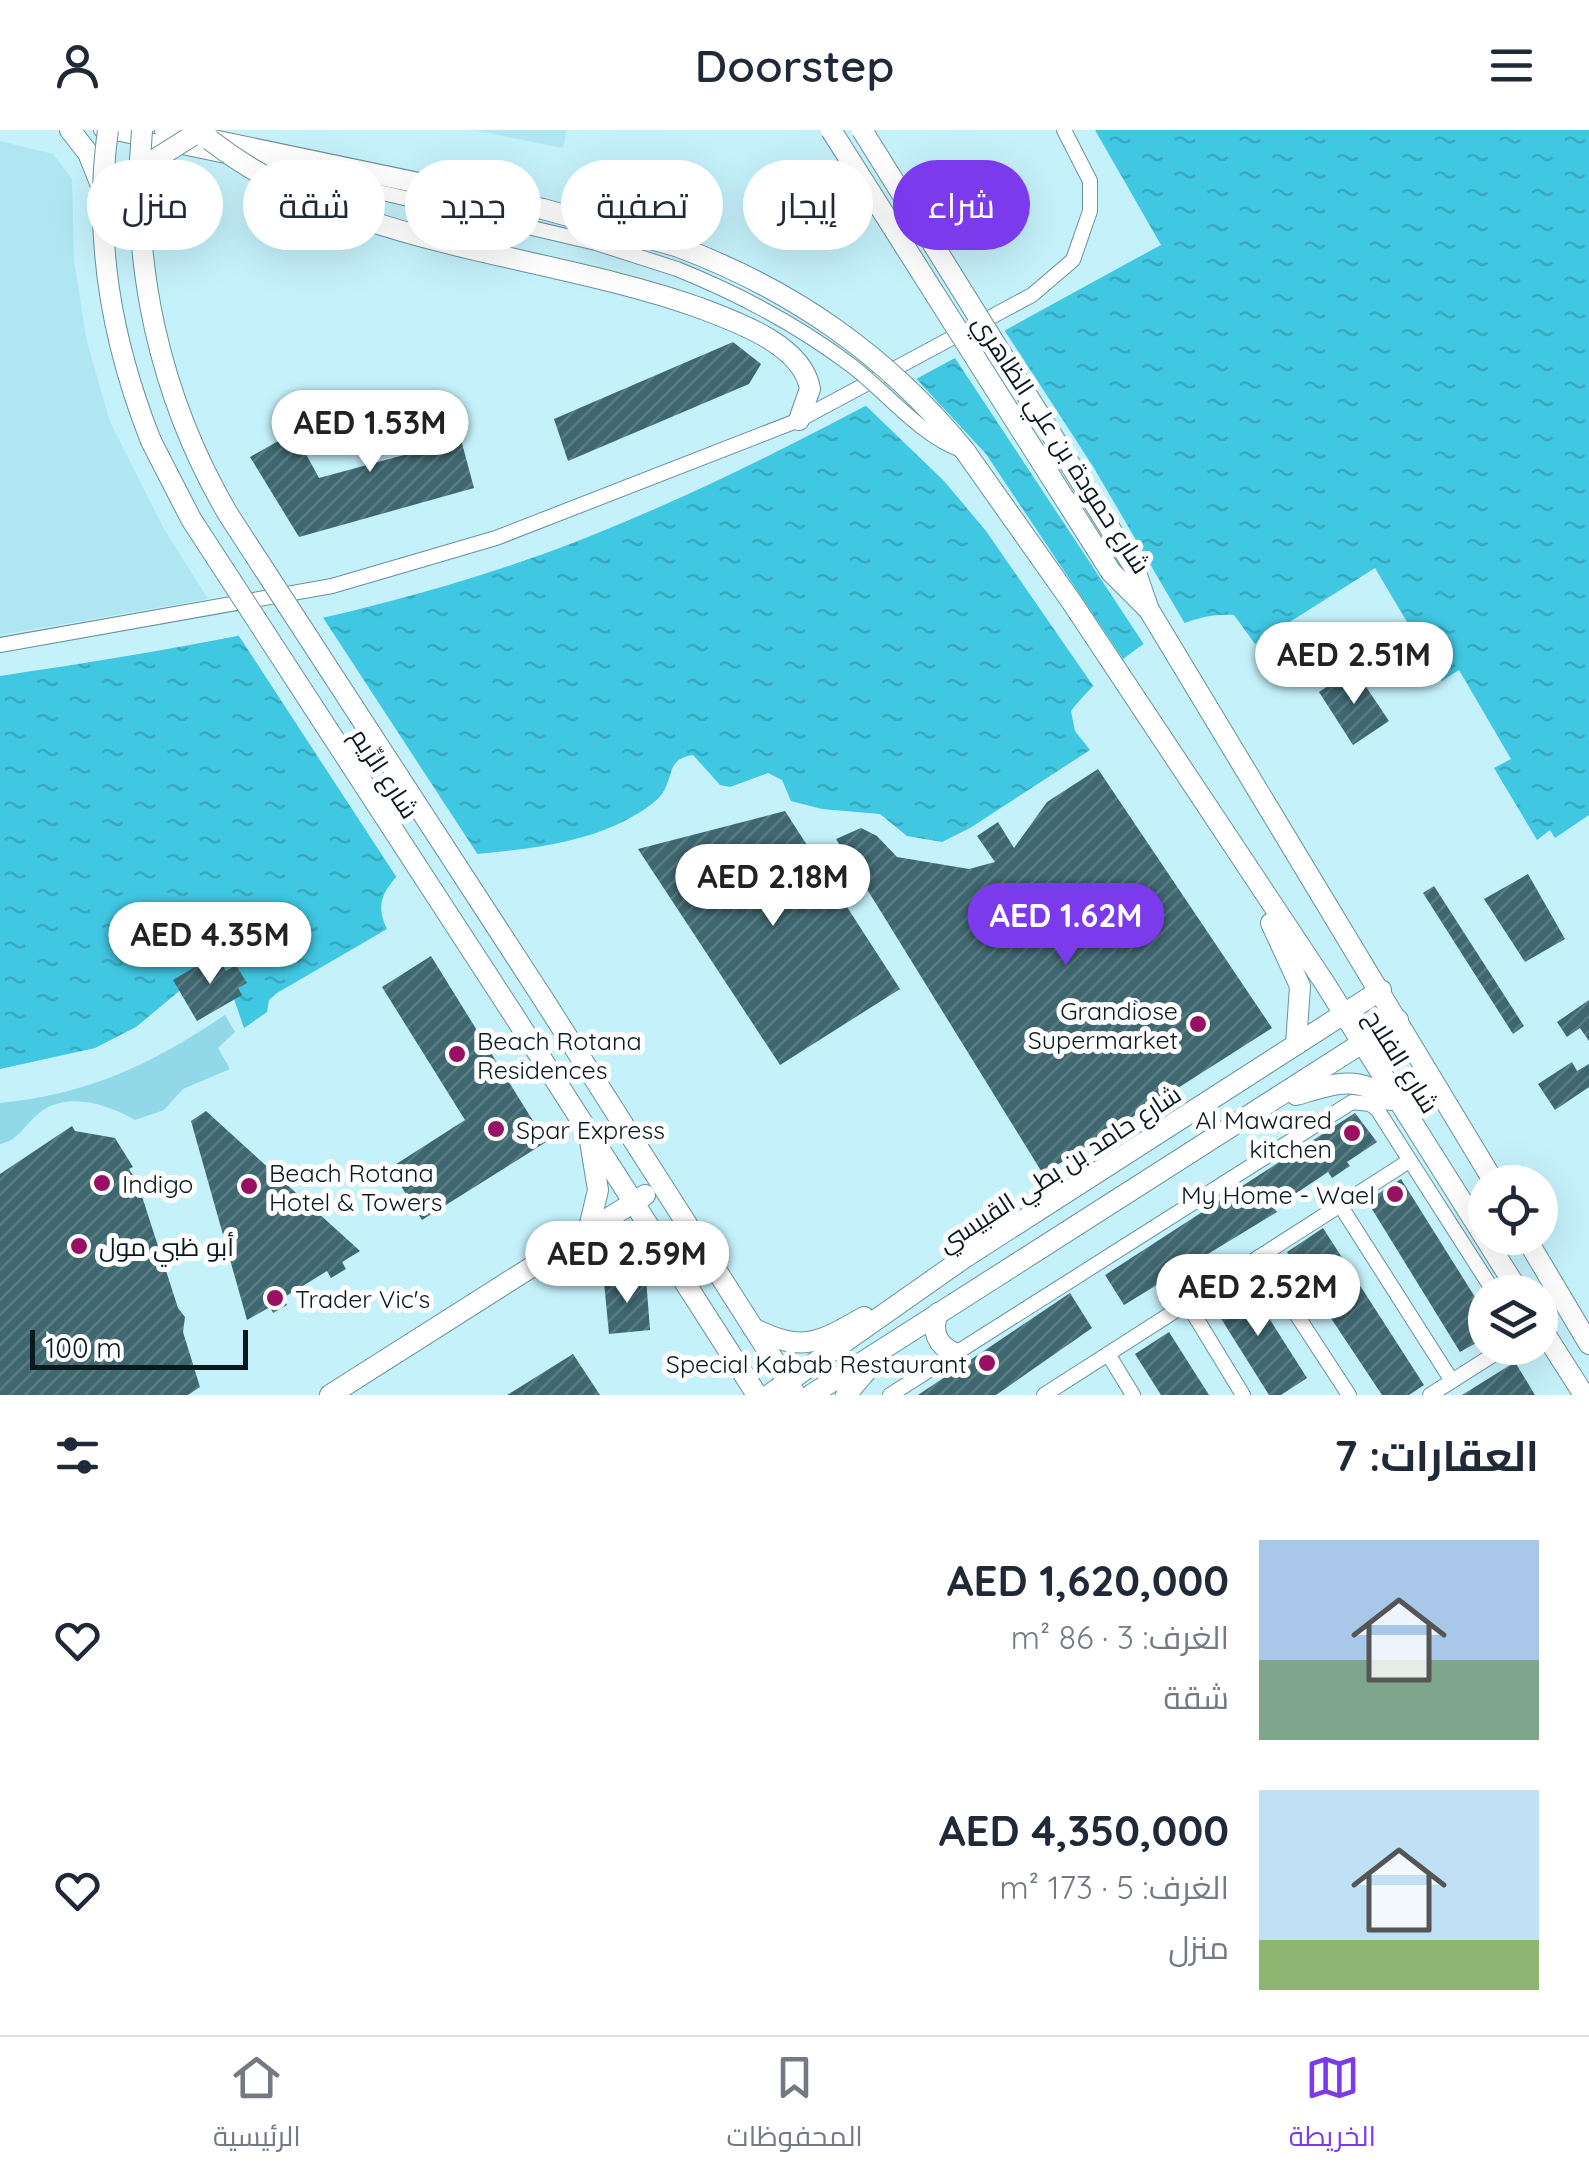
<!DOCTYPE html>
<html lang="ar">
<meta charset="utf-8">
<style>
:root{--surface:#fff;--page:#f2f2f3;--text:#1f2937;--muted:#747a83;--line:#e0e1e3;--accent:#7c3aed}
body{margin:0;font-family:Quicksand,Cairo,sans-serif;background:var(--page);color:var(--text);direction:rtl;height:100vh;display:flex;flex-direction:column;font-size:38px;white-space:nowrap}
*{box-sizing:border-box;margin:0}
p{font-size:32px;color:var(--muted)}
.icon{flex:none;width:55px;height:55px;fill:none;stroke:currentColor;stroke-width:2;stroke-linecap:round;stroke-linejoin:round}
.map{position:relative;height:1265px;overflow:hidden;direction:ltr}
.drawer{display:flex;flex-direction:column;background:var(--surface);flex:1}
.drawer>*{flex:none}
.banner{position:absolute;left:30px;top:30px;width:1000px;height:90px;direction:rtl;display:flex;gap:20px}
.fabs{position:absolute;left:1468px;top:1035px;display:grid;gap:20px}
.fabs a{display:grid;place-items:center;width:90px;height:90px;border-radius:50%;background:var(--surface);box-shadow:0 10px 40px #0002;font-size:50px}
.scale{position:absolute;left:30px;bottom:25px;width:218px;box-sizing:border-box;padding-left:10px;border:5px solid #091a1e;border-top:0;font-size:28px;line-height:35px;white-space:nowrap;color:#091a1e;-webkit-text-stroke:8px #fff;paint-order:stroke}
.price{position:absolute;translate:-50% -85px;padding:0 22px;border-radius:35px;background:#fff;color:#222;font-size:32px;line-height:65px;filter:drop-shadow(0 2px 5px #0008)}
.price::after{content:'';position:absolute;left:50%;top:60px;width:30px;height:22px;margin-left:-15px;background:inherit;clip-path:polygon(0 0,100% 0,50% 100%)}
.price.active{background:var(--accent);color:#fff}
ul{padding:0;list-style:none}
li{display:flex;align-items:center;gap:30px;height:250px;padding:0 50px}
li span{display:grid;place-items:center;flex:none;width:280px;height:200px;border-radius:0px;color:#555}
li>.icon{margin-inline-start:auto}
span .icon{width:120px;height:120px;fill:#fffc;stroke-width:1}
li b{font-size:42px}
h2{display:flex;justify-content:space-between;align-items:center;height:120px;padding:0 50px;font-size:42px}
.tag{padding:0 35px;border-radius:45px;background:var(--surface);box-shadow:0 10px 40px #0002;font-size:35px;line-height:90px}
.tag.active{background:var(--accent);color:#fff}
header{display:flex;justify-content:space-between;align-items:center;height:130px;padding:0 50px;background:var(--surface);font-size:45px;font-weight:600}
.menu{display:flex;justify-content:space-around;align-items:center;height:140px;border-top:2px solid var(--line);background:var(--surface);font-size:28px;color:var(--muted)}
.menu a{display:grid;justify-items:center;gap:5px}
.menu .active{color:var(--accent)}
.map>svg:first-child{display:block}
.built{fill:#b0e5f2}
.garden{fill:#92d8e9}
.water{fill:url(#water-ripples)}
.pier{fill:#c5f1fb}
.building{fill:url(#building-hatch)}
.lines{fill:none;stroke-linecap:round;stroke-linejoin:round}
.street-casing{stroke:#68919a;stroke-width:16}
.secondary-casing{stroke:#68919a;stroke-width:22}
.street{stroke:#fff;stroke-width:14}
.secondary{stroke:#fff;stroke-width:20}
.street-bridge-casing{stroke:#68919a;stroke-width:16;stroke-linecap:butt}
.secondary-bridge-casing{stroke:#68919a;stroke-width:22;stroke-linecap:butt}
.street-bridge{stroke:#fff;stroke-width:14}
.secondary-bridge{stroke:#fff;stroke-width:20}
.poi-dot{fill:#991063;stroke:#fff;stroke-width:4}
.labels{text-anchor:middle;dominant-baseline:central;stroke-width:10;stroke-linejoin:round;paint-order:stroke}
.street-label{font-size:25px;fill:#091a1e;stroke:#fff}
.poi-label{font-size:25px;fill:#091a1e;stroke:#fff;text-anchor:start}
</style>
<header><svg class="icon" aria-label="menu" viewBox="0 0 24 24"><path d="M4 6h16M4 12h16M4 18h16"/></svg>Doorstep<svg class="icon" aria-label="person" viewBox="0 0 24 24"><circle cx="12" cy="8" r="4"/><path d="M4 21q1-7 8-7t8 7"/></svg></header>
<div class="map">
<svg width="1589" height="1265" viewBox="0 0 1589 1265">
<defs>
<pattern id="water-ripples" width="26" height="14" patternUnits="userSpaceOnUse" patternTransform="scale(2.5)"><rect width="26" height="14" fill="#40c7e2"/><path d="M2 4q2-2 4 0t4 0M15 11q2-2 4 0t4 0" fill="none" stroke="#37aac1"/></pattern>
<pattern id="building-hatch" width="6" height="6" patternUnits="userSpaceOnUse" patternTransform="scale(2.5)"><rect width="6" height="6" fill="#3f6770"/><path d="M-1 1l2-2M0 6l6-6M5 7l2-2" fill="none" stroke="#5c7c83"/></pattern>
</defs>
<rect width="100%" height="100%" fill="#c5f1fb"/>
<g class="built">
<path d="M474,0H567L563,18Z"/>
<path d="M0,11L53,24L72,49L74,131L87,212L110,292L164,399L208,469L0,505Z"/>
</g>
<path class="garden" d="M225,885L235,902L218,918L230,939L183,959L164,980L135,990C107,974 64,960 37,985C24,996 17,1011 0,1014V973C90,964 152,934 225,885Z"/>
<path class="water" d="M1095,0H1589V685L1555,708L1550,700L1537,710L1494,638L1511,629L1459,540L1442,551L1375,438L1255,514L1234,485C1174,480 1107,536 1071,581L1075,601L1090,620L970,698L942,712L907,706L880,684L822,679L791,671L782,650L768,643L730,657L720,655L693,625C666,629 674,647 662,664C657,671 644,680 637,684C568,725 485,719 409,733C389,755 372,769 387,799L277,863L269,870L267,882L244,898L231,860L189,853L136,897L95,918L0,939V546C200,516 399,482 588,407C786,328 973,216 1161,115Z"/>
<g class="pier">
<path d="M1001,195L1094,338L1188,499L1147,519L951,222Z"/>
<path d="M911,243L986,324L1127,535L1096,560L986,401L944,351L860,270Z"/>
<path d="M320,483L482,731L412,738L399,751L237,503Z"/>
</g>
<g class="building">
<path d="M733,212L761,234L749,254L568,331L554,289Z"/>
<path d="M449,265L474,358L299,407L250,327L294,302L319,348L415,322L404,278Z"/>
<path d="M1354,539L1389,591L1353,615L1319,562Z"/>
<path d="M1098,639L1272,898L1043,1044L836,709L861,698L877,706L897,727L969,739L995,732L977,706L998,692L1014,718L1047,672Z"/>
<path d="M785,681L900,859L780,935L638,719Z"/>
<path d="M1528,744L1565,809L1525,832L1484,769Z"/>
<path d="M1434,756L1524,896L1513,904L1423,763Z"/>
<path d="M217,824L226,841L236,835L247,853L238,858L242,865L197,891L173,850Z"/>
<path d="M431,826L546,1012L422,1090L390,1038L465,990L382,857Z"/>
<path d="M1589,870V911L1580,898L1567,907L1557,892Z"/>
<path d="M1572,932L1577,941L1589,934V957L1555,980L1538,954Z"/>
<path d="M206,981L360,1121L342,1132L346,1139L331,1148L327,1141L283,1168L287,1175L273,1183L270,1177L247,1190L191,991Z"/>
<path d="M1355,983L1377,1012L1347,1032L1350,1036L1332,1048L1328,1042L1274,1078L1277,1082L1124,1175L1105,1145Z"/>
<path d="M72,996L75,1001L115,1008L133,1037L129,1039L138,1054L178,1178L185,1187L183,1202L200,1257L188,1265H0V1044Z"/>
<path d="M1401,1049L1485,1183V1208L1460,1222L1367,1071Z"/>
<path d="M1323,1098L1424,1255L1409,1265H1382L1287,1122Z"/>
<path d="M646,1148L650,1200L609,1204L604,1152Z"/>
<path d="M1244,1149L1307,1248L1281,1265H1269L1210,1171Z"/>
<path d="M1070,1163L1092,1198L996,1265H918Z"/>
<path d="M1169,1202L1209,1265H1161L1135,1224Z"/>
<path d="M573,1224L600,1265H507Z"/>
<path d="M1515,1232L1535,1265H1462Z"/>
</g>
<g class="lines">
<defs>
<g id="street">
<path d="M101,0L230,27"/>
<path d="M251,32L596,113L677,139"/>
<path d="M0,515L332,456L496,408L799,290L1032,165L1073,130L1090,81V51L1064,0"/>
<path d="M1340,1075L1452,1251"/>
<path d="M1259,1127L1349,1265"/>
<path d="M1187,1173L1243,1265"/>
<path d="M1108,1224L1133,1265"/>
<path d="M890,1265L1352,972L1370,974L1377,979L1494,1162"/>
<path d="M1044,1265L1409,1031"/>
<path d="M1430,1265L1504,1218"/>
</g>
<g id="secondary">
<path d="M70,0L88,23L102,58"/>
<path d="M165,0L543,79L676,116"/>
<path d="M700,178C737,192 803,215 810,259L799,290"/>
<path d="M151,311L191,389"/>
<path d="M965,321L1071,471L1324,852L1519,1162"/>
<path d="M1149,480L1494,1052"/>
<path d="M1271,793L1300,856L1296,915"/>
<path d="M542,867L796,1265"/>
<path d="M511,881L757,1265"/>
<path d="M1296,965C1334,954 1358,944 1390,970"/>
<path d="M588,1102L598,1060L590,1011"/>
<path d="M1526,1108L1589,1214"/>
<path d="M938,1183C931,1201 937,1216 955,1223"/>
<path d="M1540,1196L1584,1265"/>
<path d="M753,1198C802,1223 819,1213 864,1187"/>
<path d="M330,1265L645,1065"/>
<path d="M769,1265L964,1128L1381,860"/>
<path d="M811,1265L1398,890"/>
<path d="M846,1265L873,1233"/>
</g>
</defs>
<use href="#street" class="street-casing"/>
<use href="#secondary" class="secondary-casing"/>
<use href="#street" class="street"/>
<use href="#secondary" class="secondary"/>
<defs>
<path id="street-bridge" d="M677,139C739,164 798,195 852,236C886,262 920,305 961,320"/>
<g id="secondary-bridge">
<path d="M108,0C93,108 111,210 151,311"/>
<path d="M142,0C130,134 160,268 228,384L542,867"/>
<path d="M831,0L1111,442L1149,480"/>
<path d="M862,0L1134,437L1149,480"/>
<path d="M210,10C348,118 540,121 700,178"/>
<path d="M139,52L157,28L192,6"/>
<path d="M676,116C792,159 887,225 965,321"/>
<path d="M191,389L511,881"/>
</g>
</defs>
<use href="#street-bridge" class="street-bridge-casing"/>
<use href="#secondary-bridge" class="secondary-bridge-casing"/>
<use href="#street-bridge" class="street-bridge"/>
<use href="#secondary-bridge" class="secondary-bridge"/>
</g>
<g class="poi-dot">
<circle cx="1198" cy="894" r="10"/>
<circle cx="457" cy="924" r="10"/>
<circle cx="496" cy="999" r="10"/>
<circle cx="1352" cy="1003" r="10"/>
<circle cx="102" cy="1053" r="10"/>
<circle cx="249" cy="1056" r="10"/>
<circle cx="1395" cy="1064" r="10"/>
<circle cx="79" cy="1116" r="10"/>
<circle cx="275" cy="1168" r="10"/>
<circle cx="987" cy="1233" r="10"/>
</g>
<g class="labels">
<g class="street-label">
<text transform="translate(1062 314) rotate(57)">شارع حمودة بن علي الظاهري</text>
<text transform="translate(385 643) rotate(57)">شارع الرِّيم</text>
<text transform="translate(1402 931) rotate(58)">شارع الفلاح</text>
<text transform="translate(1059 1038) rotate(-33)">شارع حامد بن بطي القبيسي</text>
</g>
<g class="poi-label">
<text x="1178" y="880" text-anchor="end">Grandiose<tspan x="1178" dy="29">Supermarket</tspan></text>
<text x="477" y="910">Beach Rotana<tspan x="477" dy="29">Residences</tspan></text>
<text x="1332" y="989" text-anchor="end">Al Mawared<tspan x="1332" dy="29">kitchen</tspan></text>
<text x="516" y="999">Spar Express</text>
<text x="269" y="1042">Beach Rotana<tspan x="269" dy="29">Hotel &amp; Towers</tspan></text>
<text x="122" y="1053">Indigo</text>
<text x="1375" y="1064" text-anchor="end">My Home - Wael</text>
<text x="99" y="1116">أبو ظبي مول</text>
<text x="295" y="1168">Trader Vic's</text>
<text x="967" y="1233" text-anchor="end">Special Kabab Restaurant</text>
</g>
</g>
</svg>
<div class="fabs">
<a><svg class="icon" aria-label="locate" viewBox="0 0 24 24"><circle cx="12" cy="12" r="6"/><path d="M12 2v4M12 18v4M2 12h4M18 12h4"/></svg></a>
<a><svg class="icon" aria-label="layers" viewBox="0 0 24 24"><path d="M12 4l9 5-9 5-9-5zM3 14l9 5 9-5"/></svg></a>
</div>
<div class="scale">100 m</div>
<b class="price" style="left:370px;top:345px">AED 1.53M</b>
<b class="price" style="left:1354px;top:577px">AED 2.51M</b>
<b class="price" style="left:773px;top:799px">AED 2.18M</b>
<b class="price active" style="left:1066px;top:838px">AED 1.62M</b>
<b class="price" style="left:210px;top:857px">AED 4.35M</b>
<b class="price" style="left:627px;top:1176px">AED 2.59M</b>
<b class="price" style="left:1258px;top:1209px">AED 2.52M</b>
<div class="banner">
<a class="tag active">شراء</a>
<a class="tag">إيجار</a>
<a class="tag">تصفية</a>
<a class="tag">جديد</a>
<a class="tag">شقة</a>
<a class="tag">منزل</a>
</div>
</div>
<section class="drawer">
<h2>العقارات: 7<svg class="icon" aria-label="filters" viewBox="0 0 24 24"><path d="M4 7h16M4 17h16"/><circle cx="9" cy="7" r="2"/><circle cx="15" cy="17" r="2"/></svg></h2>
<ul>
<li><span style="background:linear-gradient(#a9c7e8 60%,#7fa58c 0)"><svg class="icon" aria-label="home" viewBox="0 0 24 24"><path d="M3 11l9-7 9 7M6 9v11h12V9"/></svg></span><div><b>AED 1,620,000</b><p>الغرف: 3 · 86 m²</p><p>شقة</p></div><svg class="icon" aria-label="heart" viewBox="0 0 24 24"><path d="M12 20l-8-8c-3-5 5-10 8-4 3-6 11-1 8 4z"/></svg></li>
<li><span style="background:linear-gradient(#bfe0f5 75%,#8fb573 0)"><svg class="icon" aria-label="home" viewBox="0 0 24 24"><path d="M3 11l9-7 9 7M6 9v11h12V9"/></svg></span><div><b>AED 4,350,000</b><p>الغرف: 5 · 173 m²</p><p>منزل</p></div><svg class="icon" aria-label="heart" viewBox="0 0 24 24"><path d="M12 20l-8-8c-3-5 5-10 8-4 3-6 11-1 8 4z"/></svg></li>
</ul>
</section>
<nav class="menu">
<a class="active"><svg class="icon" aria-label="map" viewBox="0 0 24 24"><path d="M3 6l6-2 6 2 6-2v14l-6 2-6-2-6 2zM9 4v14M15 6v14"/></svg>الخريطة</a>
<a><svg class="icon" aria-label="saved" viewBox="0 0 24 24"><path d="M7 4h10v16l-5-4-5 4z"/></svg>المحفوظات</a>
<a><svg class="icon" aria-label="home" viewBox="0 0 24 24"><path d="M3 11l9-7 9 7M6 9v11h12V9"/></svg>الرئيسية</a>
</nav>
